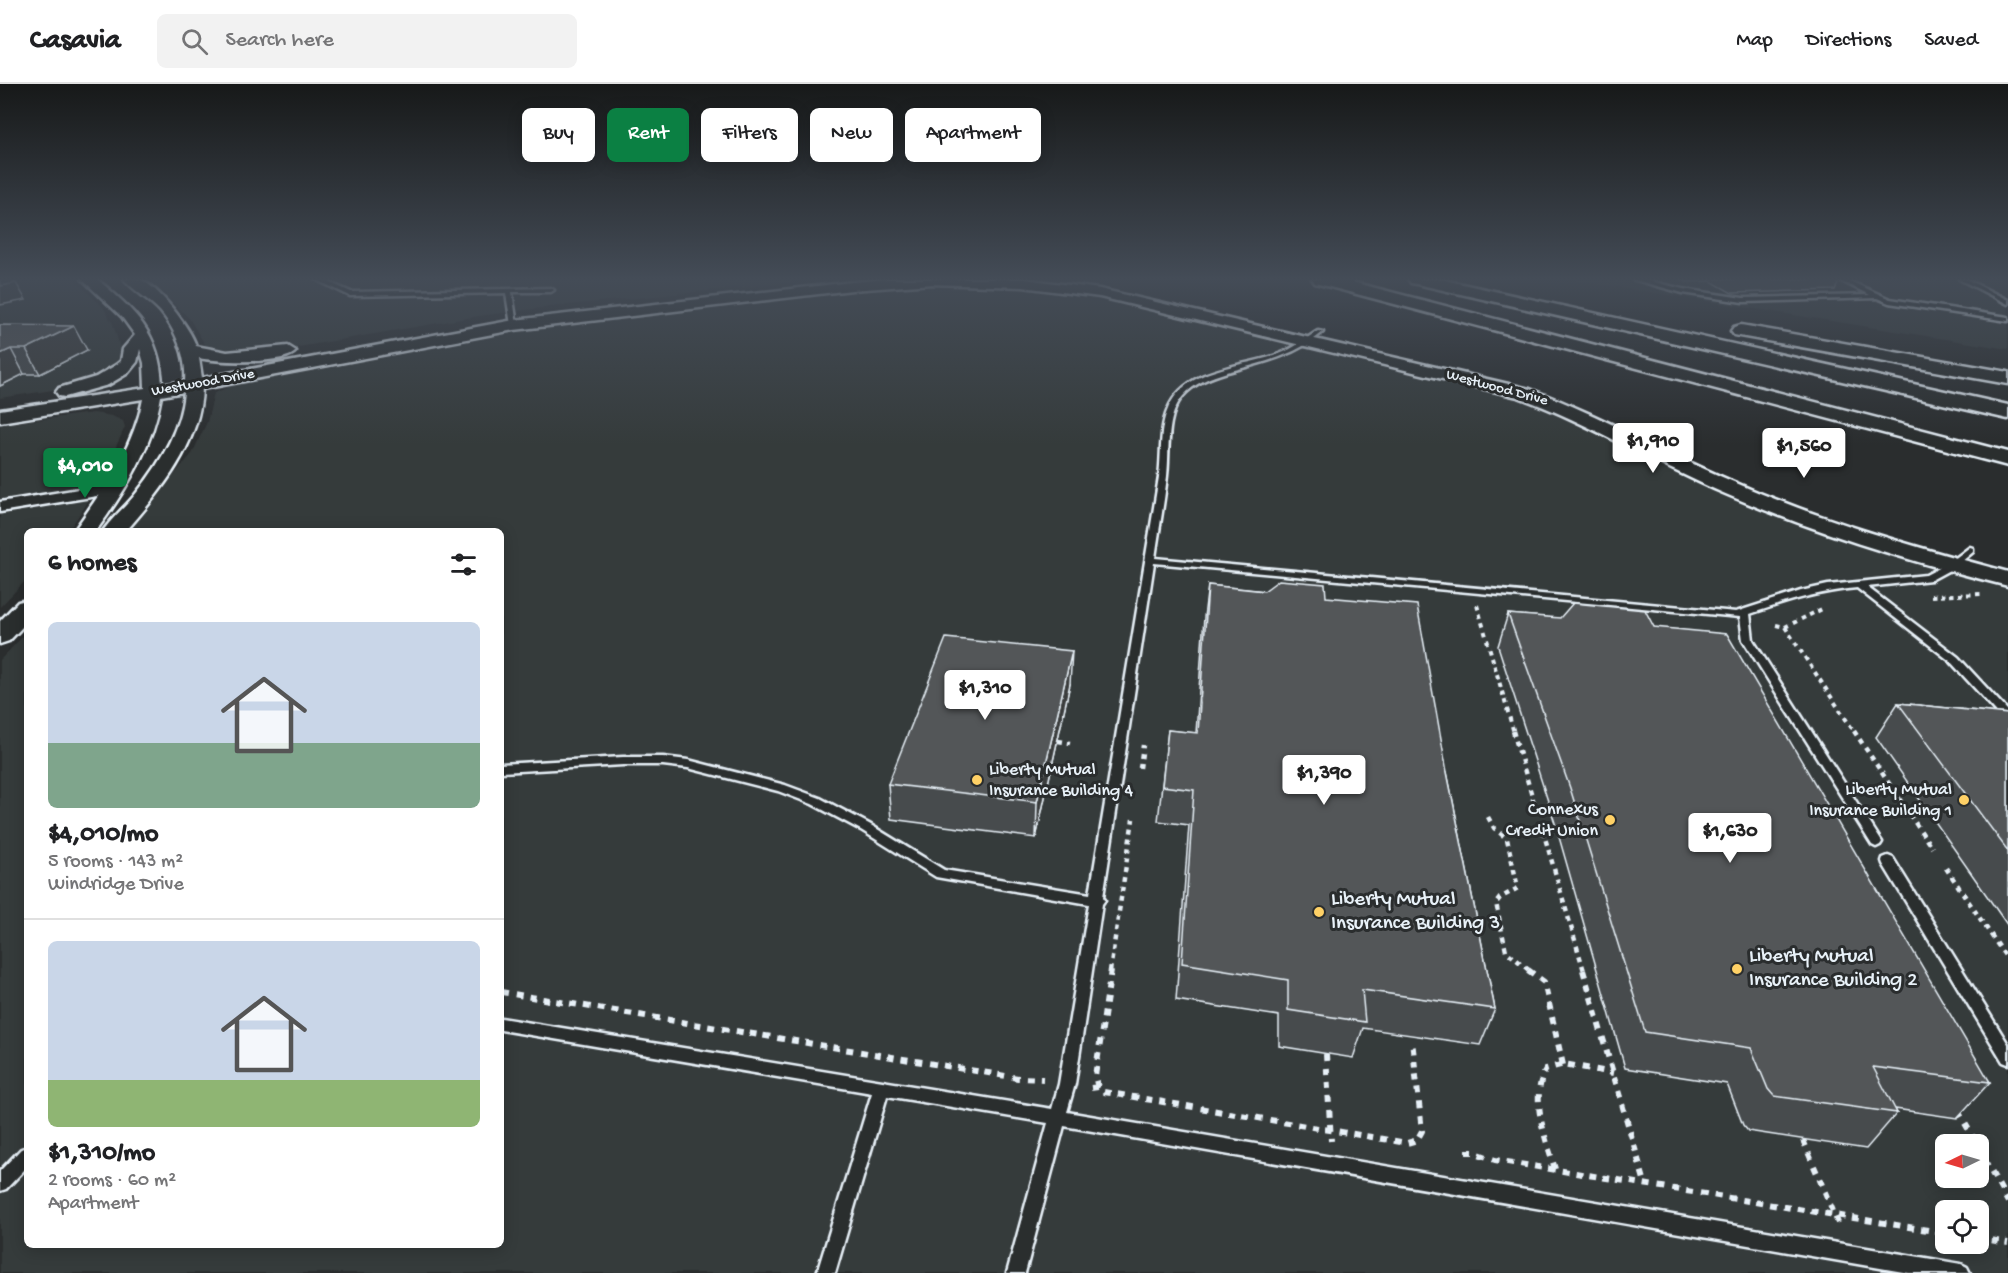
<!DOCTYPE html>
<meta charset="utf-8">
<style>
:root{--surface:#fff;--page:#f2f2f2;--text:#202124;--muted:#757577;--line:#e0e0e0;--accent:#0b8043}
body{margin:0;font-family:"Gochi Hand",sans-serif;background:var(--page);color:var(--text);height:100vh;display:flex;flex-direction:column;font-size:22px;white-space:nowrap}
*{box-sizing:border-box;margin:0}
p{font-size:20px;color:var(--muted)}
.icon{flex:none;width:33px;height:33px;fill:none;stroke:currentColor;stroke-width:2;stroke-linecap:round;stroke-linejoin:round}
.map{position:relative;flex:1;overflow:hidden}
.side{position:absolute;left:24px;top:444px;width:480px;height:720px;display:flex;flex-direction:column;background:var(--surface);border-radius:9px;box-shadow:0 3px 15px #0003}
.side>*{flex:none}
.top-card{position:absolute;left:522px;top:24px;width:570px;height:54px;display:flex;gap:12px}
.needle{width:39px;rotate:265deg}
.fabs{position:absolute;left:1935px;top:1050px;display:grid;gap:12px}
.fabs a{display:grid;place-items:center;width:54px;height:54px;border-radius:9px;background:var(--surface);box-shadow:0 3px 15px #0003;font-size:30px}
.price{position:absolute;translate:-50% -51px;padding:0 14px;border-radius:6px;background:#fff;color:#222;font-size:20px;line-height:39px;filter:drop-shadow(0 2px 3px #0008)}
.price::after{content:'';position:absolute;left:50%;top:36px;width:18px;height:14px;margin-left:-9px;background:inherit;clip-path:polygon(0 0,100% 0,50% 100%)}
.price.on{background:var(--accent);color:#fff}
ul{padding:0;list-style:none}
li{display:grid;align-content:center;gap:12px;height:318px;padding:0 24px}
li+li{border-top:2px solid var(--line)}
li span{display:grid;place-items:center;height:186px;border-radius:9px;color:#555}
li>.icon{margin-inline-start:auto}
span .icon{width:108px;height:108px;fill:#fffc;stroke-width:1}
li b{font-size:26px}
h2{display:flex;justify-content:space-between;align-items:center;height:72px;padding:0 24px;font-size:26px}
.pill{padding:0 21px;border-radius:9px;background:var(--surface);box-shadow:0 3px 15px #0003;font-size:21px;line-height:54px}
.pill.on{background:var(--accent);color:#fff}
header{display:flex;align-items:center;gap:36px;box-sizing:border-box;height:84px;padding:0 30px;background:var(--surface);border-bottom:2px solid var(--line)}
header strong{font-size:28px}
nav{display:flex;gap:33px;margin-inline-start:auto;font-size:21px}
.search{width:420px;height:54px;background:var(--page);display:flex;align-items:center;gap:15px;box-sizing:border-box;padding:0 21px;border-radius:9px;color:var(--muted);font-size:22px}
.map>svg:first-child{display:block}
.built{fill:#363a3b;fill-rule:evenodd}
.lines{fill:none;stroke-linecap:round;stroke-linejoin:round}
.service-casing{stroke:#e8f1f8;stroke-width:5}
.minor-casing{stroke:#e8f1f8;stroke-width:5}
.tertiary-casing{stroke:#e8f1f8;stroke-width:5}
.motorway-casing{stroke:#e8f1f8;stroke-width:5}
.path-far2{stroke:#e8f1f8;stroke-width:4;stroke-dasharray:4.5 4.5;stroke-linecap:butt}
.path-far1{stroke:#e8f1f8;stroke-width:4.5;stroke-dasharray:5 5;stroke-linecap:butt}
.path{stroke:#e8f1f8;stroke-width:6;stroke-dasharray:7 7;stroke-linecap:butt}
.service{fill:#2a2d2e;fill-rule:evenodd}
.minor{fill:#2a2d2e;fill-rule:evenodd}
.tertiary{fill:#2a2d2e;fill-rule:evenodd}
.motorway{fill:#2a2d2e;fill-rule:evenodd}
.wall{fill:#474b4d;stroke:#e8f1f8;stroke-width:1.5}
.shaded-wall{fill:#3a3d3e;stroke:#e8f1f8;stroke-width:1.5}
.building{fill:#535759;stroke:#e8f1f8;stroke-width:1.5}
.poi-dot{fill:#ffd166;stroke:#2a2d2e;stroke-width:2}
.labels{text-anchor:middle;dominant-baseline:central;stroke-width:6;stroke-linejoin:round;paint-order:stroke}
.far-street-label{font-size:15px;fill:#e8f1f8;stroke:#2a2d2e}
.poi-label{font-size:18px;fill:#e8f1f8;stroke:#2a2d2e;text-anchor:end}
.near-poi-label{font-size:21px;fill:#e8f1f8;stroke:#2a2d2e;text-anchor:start}
</style>
<header>
<strong>Casavia</strong>
<div class="search"><svg class="icon" aria-label="search" viewBox="0 0 24 24"><circle cx="10" cy="10" r="6"/><path d="M15 15l6 6"/></svg>Search here</div>
<nav><a>Map</a><a>Directions</a><a>Saved</a></nav>
</header>
<div class="map">
<svg width="2008" height="1189" viewBox="0 0 2008 1189">
<rect width="100%" height="100%" fill="#2a2d2e"/>
<filter id="ink" filterUnits="userSpaceOnUse"><feTurbulence type="fractalNoise" baseFrequency=".0167" numOctaves="2"/><feDisplacementMap in="SourceGraphic" scale="12" xChannelSelector="R" yChannelSelector="G"/><feConvolveMatrix kernelMatrix="1 2 1 2 8 2 1 2 1" color-interpolation-filters="sRGB"/></filter>
<g filter="url(#ink)">
<g class="built">
<path d="M0,195H74L103,223L113,240L122,270L114,285L108,290L67,304L0,314Z"/>
<path d="M147,195H821L548,223L479,232L287,265L235,270L207,264L189,234Z"/>
<path d="M1567,195H2008V265Z"/>
<path d="M913,200H1000L1097,212L1183,235L1343,269L1536,317L1633,365L2008,502V1189H0V576L27,548V1161H501V447H125L192,370L207,338L214,309L244,297L472,251L857,204ZM1946,1060H1978V1094H1946ZM1946,1126H1978V1160H1946Z"/>
<path d="M94,329L112,332L123,337L125,343L109,378L84,424L68,447H27V495L0,523V340Z"/>
</g>
<g class="lines">
<defs>
<g id="service">
<path d="M315,195H322L351,208L551,204L554,206L551,208H512L517,241L514,243L511,241L506,209L350,212Z"/>
<path d="M1632,195H1642L1683,205L1743,214L1870,211L1837,195H1845L1890,215L2008,233V237L1889,219L1877,214L1743,218L1683,209Z"/>
<path d="M1959,195H1966L2008,216V220Z"/>
<path d="M1318,247L1323,248C1295,272 1262,279 1227,288C1211,293 1194,299 1183,312C1165,332 1170,367 1167,392C1164,419 1159,446 1155,474L1736,528L1801,507L1828,501L1926,491L1949,479L1970,463L1973,464V468L1955,483L1931,496L1867,503L1958,573L2008,627V637L2004,636L1950,577L1857,504C1816,508 1788,517 1750,530L1753,556L1880,755L1882,758L1880,761L1876,763L1872,761L1743,556L1740,533L1154,479L1103,813L1105,816L1102,820L1075,1000L1067,1028L1961,1180L1967,1183L1970,1189H1909L1064,1042L1025,1189H1007L1048,1039L887,1012L835,1189H817L872,1009L501,946V934L1052,1025L1059,1000L1089,820L936,793L861,746L812,720L778,707L688,684L663,681H623L501,688V680L623,673H663L688,676L785,701L820,714L869,740L944,786L1090,810L1159,393C1162,371 1159,345 1168,325C1186,282 1242,284 1279,270C1293,265 1305,255 1318,247Z"/>
<path d="M1888,772L1893,774L2008,960V980L2003,978L1883,780L1882,777L1883,774Z"/>
<path d="M27,1063V1083L6,1105L0,1107V1087L21,1065Z"/>
</g>
<path id="minor" d="M115,399L121,400L124,404L121,408L0,428V418Z"/>
<g id="tertiary">
<path d="M82,195H97C135,227 160,249 162,301L185,297C187,273 176,246 160,227C149,215 134,207 124,195C128,195 134,194 138,195C156,199 191,245 196,262L227,268L288,262L296,267C285,281 217,278 199,274L202,294L514,236L852,198L889,195H1025L1100,205L1530,305C1601,331 1665,369 1734,398C1822,437 1915,463 2008,488V502C1911,478 1813,448 1721,408C1652,378 1589,339 1518,313L1100,213L1023,203L932,200L852,206L514,246L202,305C200,360 161,407 126,447H103C112,434 124,424 134,412C158,383 181,346 184,308L161,312C153,362 126,406 96,447H74C103,405 133,366 143,315L0,338V326L145,304L144,279L140,265L137,278L128,289L108,301L65,313L59,312L56,308L59,304L96,293L116,281L121,277L123,265L135,251L122,233Z"/>
<path d="M27,516V538L9,557L0,560V537L18,518Z"/>
</g>
<g id="motorway">
<path d="M1312,195H1341L2008,368V382L1315,199Z"/>
<path d="M1408,195H1440L2008,321V335L1417,200L1411,199Z"/>
<path d="M1741,241L2008,288V300L1734,251L1731,247L1734,243Z"/>
</g>
</defs>
<use href="#service" class="service-casing"/>
<use href="#minor" class="minor-casing"/>
<use href="#tertiary" class="tertiary-casing"/>
<use href="#motorway" class="motorway-casing"/>
<g class="path-far2">
<path d="M1931,512L1981,510"/>
<path d="M1477,521L1514,649"/>
<path d="M1776,541L1785,543L1822,525"/>
<path d="M1785,543L1855,649"/>
</g>
<g class="path-far1">
<path d="M1513,647L1534,719"/>
<path d="M1854,647L1932,764"/>
<path d="M1058,657L1070,659"/>
<path d="M1140,684L1143,661"/>
<path d="M1488,733L1494,744L1507,755L1518,804L1500,814L1496,819L1506,867L1530,887"/>
<path d="M1540,737L1584,887"/>
<path d="M1946,784L2008,876"/>
<path d="M1110,887L1133,735"/>
</g>
<g class="path">
<path d="M1111,886L1095,992L1097,1000L1104,1008L1407,1059L1417,1056L1422,1047L1412,956"/>
<path d="M1528,886L1544,898L1563,981"/>
<path d="M1583,886L1645,1099"/>
<path d="M501,908L1018,994L1043,995"/>
<path d="M1326,970L1331,1057"/>
<path d="M1091,1004L1099,1003"/>
<path d="M1958,1027L1977,1060"/>
<path d="M1803,1056L1838,1139"/>
<path d="M1978,1064L2008,1118"/>
<path d="M1466,1068H1473L1495,1076L1946,1149"/>
<path d="M1555,1085C1546,1054 1529,1015 1546,985L1564,980L1613,989"/>
<path d="M1978,1154L2008,1159"/>
</g>
<use href="#service" class="service"/>
<use href="#minor" class="minor"/>
<use href="#tertiary" class="tertiary"/>
<use href="#motorway" class="motorway"/>
</g>
<g class="wall">
<path d="M1681,195H1840L1835,206L1732,209L1711,197L1686,198Z"/>
<path d="M0,241L87,266L40,290H24L0,302Z"/>
<path d="M1208,501L1326,513L1447,688L1495,925L1480,961L1363,944L1353,974L1279,962V932L1176,916L1189,741L1158,737L1168,646L1196,649L1204,533Z"/>
<path d="M1508,530L1654,543L1990,998L1957,1034L1895,1025L1897,1029L1866,1065L1748,1047L1743,1041L1727,1000L1625,984L1555,739L1498,562Z"/>
<path d="M1070,600L1036,754L891,735L888,700Z"/>
<path d="M1898,619L2008,630V842L1876,653Z"/>
</g>
<g class="shaded-wall">
<path d="M16,199L26,216L0,221V202Z"/>
<path d="M74,242L87,266L40,290L26,265Z"/>
<path d="M11,265L24,290L0,302V270Z"/>
<path d="M1072,567L1070,600L1036,754L1037,718Z"/>
</g>
<g class="building">
<path d="M0,195H12L16,199L0,202Z"/>
<path d="M0,241L74,242L26,265H11L0,270Z"/>
<path d="M1279,496L1325,500L1326,513L1417,521L1447,688L1495,925L1362,906L1365,938L1288,926V896L1182,879L1194,706L1162,702L1168,646L1198,649L1208,501L1264,507Z"/>
<path d="M1573,519L1645,526L1654,543L1727,550L1990,998L1873,983L1897,1029L1774,1012L1768,1005L1751,964L1645,948L1570,704L1508,530L1560,534Z"/>
<path d="M946,554L1072,567L1037,718L888,700Z"/>
<path d="M1898,619L2008,630V767Z"/>
</g>
</g>
<linearGradient id="sky" x2="0" y2="1"><stop stop-color="#171919"/><stop offset="0.54" stop-color="#444c57"/><stop offset="1" stop-color="#444c57" stop-opacity="0"/></linearGradient>
<rect width="2008" height="361" fill="url(#sky)"/>
<g class="poi-dot">
<circle cx="977" cy="696" r="6"/>
<circle cx="1964" cy="716" r="6"/>
<circle cx="1610" cy="736" r="6"/>
<circle cx="1319" cy="828" r="6"/>
<circle cx="1737" cy="885" r="6"/>
</g>
<g class="labels">
<g class="far-street-label">
<text transform="translate(203 299) rotate(-10)">Westwood Drive</text>
<text transform="translate(1497 304) rotate(15)">Westwood Drive</text>
</g>
<g class="poi-label">
<text x="989" y="686" text-anchor="start">Liberty Mutual<tspan x="989" dy="21">Insurance Building 4</tspan></text>
<text x="1952" y="706">Liberty Mutual<tspan x="1952" dy="21">Insurance Building 1</tspan></text>
<text x="1598" y="726">Connexus<tspan x="1598" dy="21">Credit Union</tspan></text>
</g>
<g class="near-poi-label">
<text x="1331" y="816">Liberty Mutual<tspan x="1331" dy="24">Insurance Building 3</tspan></text>
<text x="1749" y="873">Liberty Mutual<tspan x="1749" dy="24">Insurance Building 2</tspan></text>
</g>
</g>
</svg>
<div class="fabs">
<a><svg class="needle" viewBox="-14 -14 28 28"><path d="M0-13l5 13h-10z" fill="#e53935"/><path d="M0 13l5-13h-10z" fill="#757577"/></svg></a>
<a><svg class="icon" aria-label="locate" viewBox="0 0 24 24"><circle cx="12" cy="12" r="6"/><path d="M12 2v4M12 18v4M2 12h4M18 12h4"/></svg></a>
</div>
<b class="price" style="left:1653px;top:390px">$1,910</b>
<b class="price" style="left:1804px;top:395px">$1,560</b>
<b class="price on" style="left:85px;top:415px">$4,010</b>
<b class="price" style="left:985px;top:637px">$1,310</b>
<b class="price" style="left:1324px;top:722px">$1,390</b>
<b class="price" style="left:1730px;top:780px">$1,630</b>
<div class="top-card">
<a class="pill">Buy</a>
<a class="pill on">Rent</a>
<a class="pill">Filters</a>
<a class="pill">New</a>
<a class="pill">Apartment</a>
</div>
<section class="side">
<h2>6 homes<svg class="icon" aria-label="filters" viewBox="0 0 24 24"><path d="M4 7h16M4 17h16"/><circle cx="9" cy="7" r="2"/><circle cx="15" cy="17" r="2"/></svg></h2>
<ul>
<li><span style="background:linear-gradient(#c9d6e8 65%,#7fa58c 0)"><svg class="icon" aria-label="home" viewBox="0 0 24 24"><path d="M3 11l9-7 9 7M6 9v11h12V9"/></svg></span><div><b>$4,010/mo</b><p>5 rooms · 143 m²</p><p>Windridge Drive</p></div></li>
<li><span style="background:linear-gradient(#c9d6e8 75%,#8fb573 0)"><svg class="icon" aria-label="home" viewBox="0 0 24 24"><path d="M3 11l9-7 9 7M6 9v11h12V9"/></svg></span><div><b>$1,310/mo</b><p>2 rooms · 60 m²</p><p>Apartment</p></div></li>
</ul>
</section>
</div>
